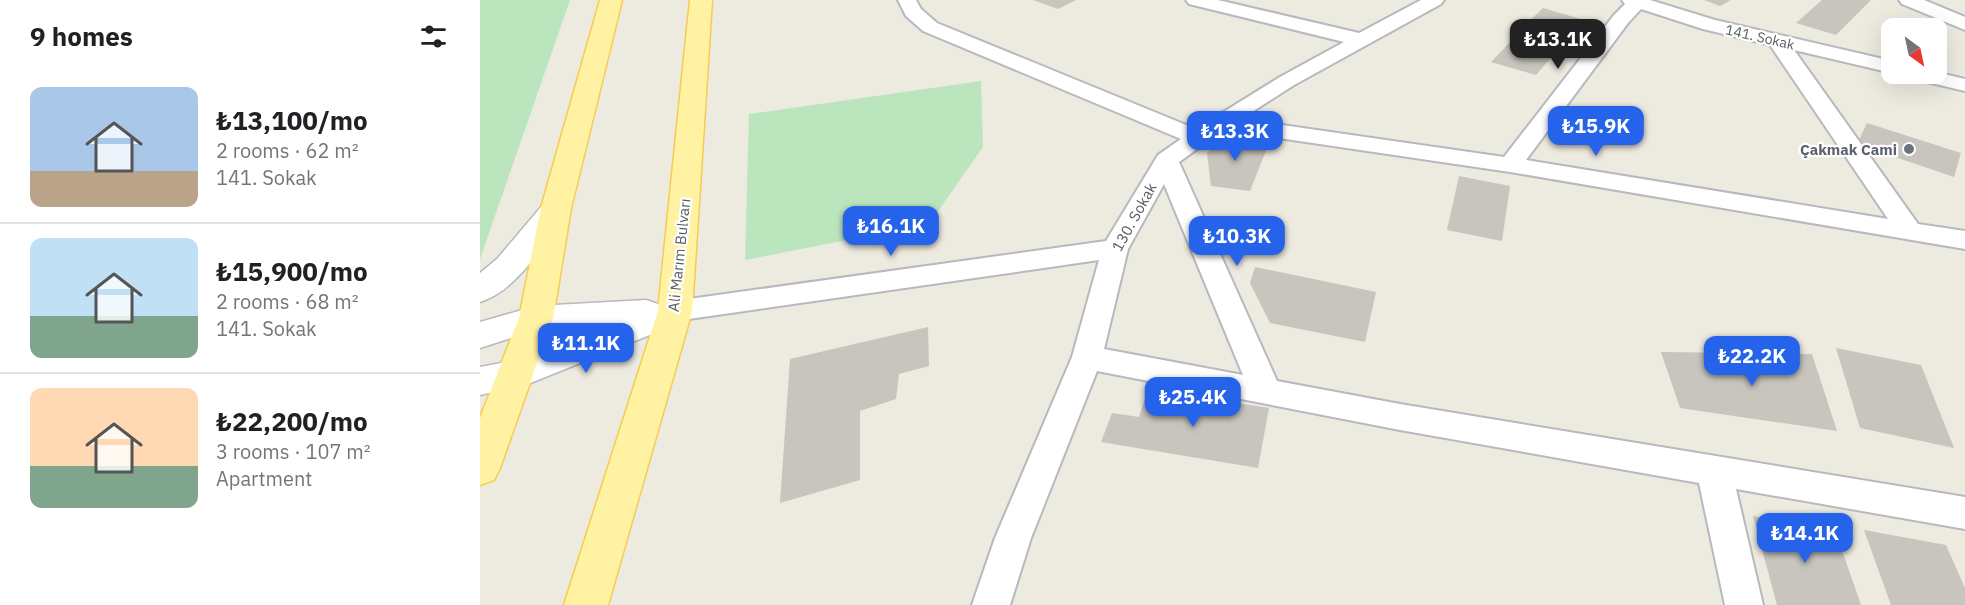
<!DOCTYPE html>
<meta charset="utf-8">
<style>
:root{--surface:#fff;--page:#f6f6f6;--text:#202124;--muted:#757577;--line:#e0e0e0;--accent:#2563eb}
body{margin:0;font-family:"IBM Plex Sans",sans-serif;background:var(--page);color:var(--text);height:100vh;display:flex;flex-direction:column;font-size:22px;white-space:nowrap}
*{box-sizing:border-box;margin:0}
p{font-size:20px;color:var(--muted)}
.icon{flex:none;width:33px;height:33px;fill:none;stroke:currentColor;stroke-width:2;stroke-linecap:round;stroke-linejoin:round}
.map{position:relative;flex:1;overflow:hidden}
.drawer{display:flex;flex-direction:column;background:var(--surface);width:480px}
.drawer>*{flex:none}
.needle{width:39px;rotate:147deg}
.controls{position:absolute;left:1401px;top:18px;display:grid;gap:12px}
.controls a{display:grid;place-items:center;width:66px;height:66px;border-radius:12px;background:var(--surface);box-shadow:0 6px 24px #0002;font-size:30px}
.price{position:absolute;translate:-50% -51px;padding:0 14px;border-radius:12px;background:var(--accent);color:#fff;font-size:20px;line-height:39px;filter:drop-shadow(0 2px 3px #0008)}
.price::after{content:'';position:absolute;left:50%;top:36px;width:18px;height:14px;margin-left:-9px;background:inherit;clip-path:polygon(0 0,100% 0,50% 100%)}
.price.selected{background:#222;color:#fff}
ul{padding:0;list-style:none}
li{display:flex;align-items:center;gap:18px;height:150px;padding:0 30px}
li+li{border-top:2px solid var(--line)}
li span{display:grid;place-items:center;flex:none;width:168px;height:120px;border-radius:12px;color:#555}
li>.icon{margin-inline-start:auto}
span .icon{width:72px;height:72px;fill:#fffc;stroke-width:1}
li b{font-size:26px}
h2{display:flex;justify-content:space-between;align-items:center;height:72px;padding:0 30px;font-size:26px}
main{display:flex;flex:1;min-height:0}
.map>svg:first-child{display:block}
.green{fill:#bbe6bd}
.building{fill:#c8c4be}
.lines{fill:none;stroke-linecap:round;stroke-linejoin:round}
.minor-casing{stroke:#b6b9be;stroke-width:4}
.tertiary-casing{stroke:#b6b9be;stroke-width:3}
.primary-casing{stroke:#f6cc50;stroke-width:3}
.minor{fill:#fff;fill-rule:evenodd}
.tertiary{fill:#fff;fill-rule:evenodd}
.primary{fill:#fff3a3;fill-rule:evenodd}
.worship-dot{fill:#6b7280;stroke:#fff;stroke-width:2}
.labels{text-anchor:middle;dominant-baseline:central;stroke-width:4.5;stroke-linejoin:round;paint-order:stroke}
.far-street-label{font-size:14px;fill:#595d62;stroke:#fff}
.worship-label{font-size:15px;font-weight:bold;fill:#5b616d;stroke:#fff;text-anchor:end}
.street-label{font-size:15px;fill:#595d62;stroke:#fff}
</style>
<main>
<section class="drawer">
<h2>9 homes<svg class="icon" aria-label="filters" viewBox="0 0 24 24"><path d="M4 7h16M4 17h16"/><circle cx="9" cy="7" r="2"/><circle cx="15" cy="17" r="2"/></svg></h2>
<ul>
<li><span style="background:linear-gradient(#a9c7e8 70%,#b9a48a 0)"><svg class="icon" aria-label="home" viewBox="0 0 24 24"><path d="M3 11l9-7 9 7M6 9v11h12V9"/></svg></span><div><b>₺13,100/mo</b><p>2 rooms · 62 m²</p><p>141. Sokak</p></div></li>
<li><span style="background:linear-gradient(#bfe0f5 65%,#7fa58c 0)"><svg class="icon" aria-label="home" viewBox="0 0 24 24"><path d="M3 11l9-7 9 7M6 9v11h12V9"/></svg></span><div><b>₺15,900/mo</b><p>2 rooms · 68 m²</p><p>141. Sokak</p></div></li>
<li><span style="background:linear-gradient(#ffd9b3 65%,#7fa58c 0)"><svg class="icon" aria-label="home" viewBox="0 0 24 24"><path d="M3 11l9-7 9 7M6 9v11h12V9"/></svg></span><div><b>₺22,200/mo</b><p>3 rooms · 107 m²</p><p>Apartment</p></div></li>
</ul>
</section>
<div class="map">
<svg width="1485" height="605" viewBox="0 0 1485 605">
<rect width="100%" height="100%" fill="#edeae0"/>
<g class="green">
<path d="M0,0H90L0,259Z"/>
<path d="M501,81L503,147L449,224L265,260L269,114Z"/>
</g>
<g class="building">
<path d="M553,0H596L578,9Z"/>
<path d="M1224,0H1251L1240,6Z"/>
<path d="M1342,0H1391L1356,35L1316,23Z"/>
<path d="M1063,8L1104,20L1079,48L1036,34Z"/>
<path d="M1033,39L1076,52L1056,75L1011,62Z"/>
<path d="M1387,123L1481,153L1474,177L1377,144Z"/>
<path d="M745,133L789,143L770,191L731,186L727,153Z"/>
<path d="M979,176L1030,186L1022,241L967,230Z"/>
<path d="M775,267L896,292L885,342L790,323L770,283Z"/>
<path d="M448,327L449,366L419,374L416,399L380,411V480L300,503L310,359Z"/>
<path d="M1356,348L1441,365L1474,448L1380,428Z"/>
<path d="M1181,352L1332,354L1357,431L1200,408Z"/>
<path d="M668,389L789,408L778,468L621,442L632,413L659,417Z"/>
<path d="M1273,516L1355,530L1381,605H1297Z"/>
<path d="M1384,530L1466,545L1485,588V605H1411Z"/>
</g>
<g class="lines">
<defs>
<g id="minor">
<path d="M418,0H436L441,9L457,23L716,129L800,77L864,42L709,4L706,0H738L879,33L941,0H964L961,4L814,85L761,119L1024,157L1134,15L1145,4L1142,0H1170L1235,20L1412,61V73L1314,50L1438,224L1485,231V249L1030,172L744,130L699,162L797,381L920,404L1485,497V529L1256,489L1283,605H1245L1219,483L920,430L617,371L551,538L530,605H492L515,538L592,357L619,260L195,321L185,318L181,311L185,304L195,301L626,241L678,155L701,139L443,31L426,16ZM1161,9L1223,29L1290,45L1408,219L1046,160L1148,23ZM684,184L763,375L624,349L648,249Z"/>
<path d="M1419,0H1444L1485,17V30L1422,4Z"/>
<path d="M1456,72L1485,79V91L1430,78L1427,74Z"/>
</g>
<g id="tertiary">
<path d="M76,199L86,201L91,208L86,215C63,244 38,290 0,302V273L17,259L66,201Z"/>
<path d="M195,299L207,302L212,311L207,320L48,384L0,395V367L31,361L120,327L56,330L0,348V322L56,306L166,300L178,304Z"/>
</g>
<g id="primary">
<path d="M120,0H142L91,208L73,318L20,468L14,480L0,485V418L39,318L61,208Z"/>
<path d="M210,0H232L212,311L128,605H84L178,311Z"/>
</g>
</defs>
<use href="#minor" class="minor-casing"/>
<use href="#tertiary" class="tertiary-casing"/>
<use href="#primary" class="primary-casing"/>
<use href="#minor" class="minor"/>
<use href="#tertiary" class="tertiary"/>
<use href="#primary" class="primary"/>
</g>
<circle class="worship-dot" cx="1429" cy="149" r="6"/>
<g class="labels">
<g class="far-street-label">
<text transform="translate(1280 37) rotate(13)">141. Sokak</text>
</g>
<g class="worship-label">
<text x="1417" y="149">Çakmak Cami</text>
</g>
<g class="street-label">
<text transform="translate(654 217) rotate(-61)">130. Sokak</text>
<text transform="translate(199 255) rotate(-84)">Ali Marım Bulvarı</text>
</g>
</g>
</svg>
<div class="controls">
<a><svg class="needle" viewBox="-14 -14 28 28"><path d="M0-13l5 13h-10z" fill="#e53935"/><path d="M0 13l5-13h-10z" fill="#757577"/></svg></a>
</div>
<b class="price selected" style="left:1078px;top:70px">₺13.1K</b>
<b class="price" style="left:1116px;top:157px">₺15.9K</b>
<b class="price" style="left:755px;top:162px">₺13.3K</b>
<b class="price" style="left:411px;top:257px">₺16.1K</b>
<b class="price" style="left:757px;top:267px">₺10.3K</b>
<b class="price" style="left:106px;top:374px">₺11.1K</b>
<b class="price" style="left:1272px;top:387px">₺22.2K</b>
<b class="price" style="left:713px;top:428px">₺25.4K</b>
<b class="price" style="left:1325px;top:564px">₺14.1K</b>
</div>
</main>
